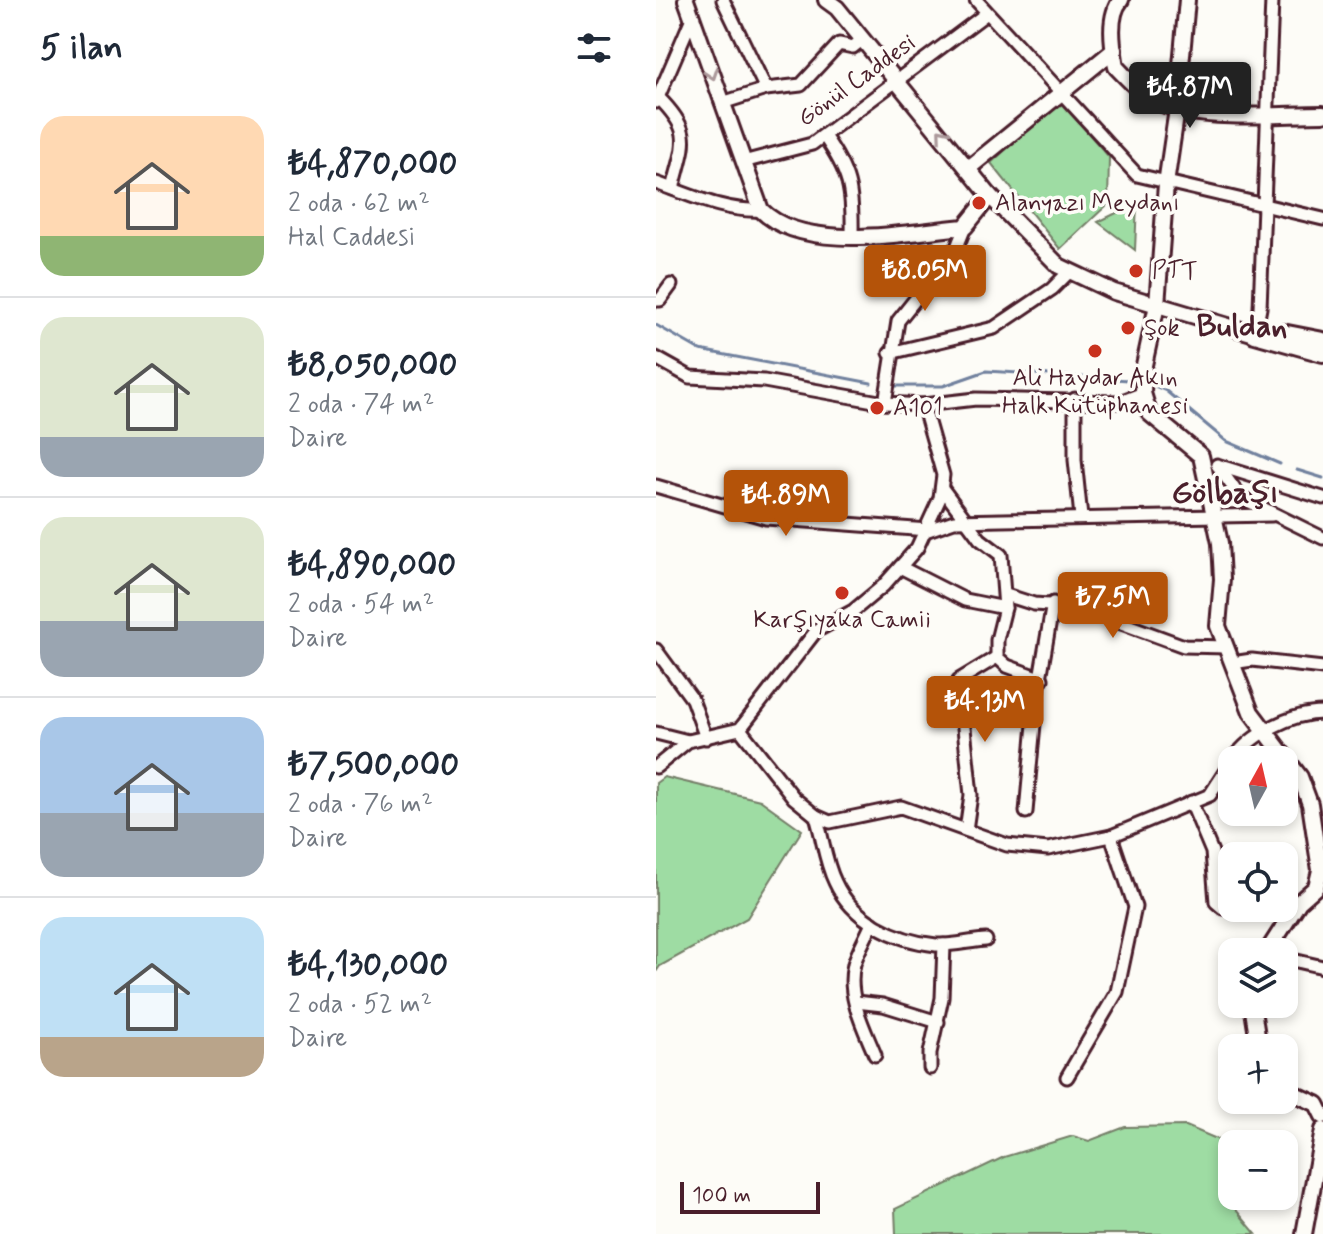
<!DOCTYPE html>
<html lang="tr">
<meta charset="utf-8">
<style>
:root{--surface:#fff;--page:#f2f2f3;--text:#1f2937;--muted:#747a83;--line:#e0e1e3;--accent:#b45309}
body{margin:0;font-family:Mynerve,sans-serif;background:var(--page);color:var(--text);height:100vh;display:flex;flex-direction:column;font-size:30px;white-space:nowrap}
*{box-sizing:border-box;margin:0}
p{font-size:26px;color:var(--muted)}
.icon{flex:none;width:44px;height:44px;fill:none;stroke:currentColor;stroke-width:2;stroke-linecap:round;stroke-linejoin:round}
.map{position:relative;flex:1;overflow:hidden}
.side{display:flex;flex-direction:column;background:var(--surface);width:656px}
.side>*{flex:none}
.needle{width:52px;rotate:8deg}
.fabs{position:absolute;left:562px;top:746px;display:grid;gap:16px}
.fabs a{display:grid;place-items:center;width:80px;height:80px;border-radius:16px;background:var(--surface);box-shadow:0 4px 12px #0003;font-size:40px}
.scale{position:absolute;left:24px;bottom:20px;width:140px;box-sizing:border-box;padding-left:8px;border:4px solid #4a1f2b;border-top:0;font-size:22px;line-height:28px;white-space:nowrap;color:#4a1f2b;-webkit-text-stroke:6px #fdfcf7;paint-order:stroke}
.price{position:absolute;translate:-50% -68px;padding:0 18px;border-radius:8px;background:var(--accent);color:#fff;font-size:26px;line-height:52px;filter:drop-shadow(0 2px 4px #0008)}
.price::after{content:'';position:absolute;left:50%;top:48px;width:24px;height:18px;margin-left:-12px;background:inherit;clip-path:polygon(0 0,100% 0,50% 100%)}
.price.on{background:#222;color:#fff}
ul{padding:0;list-style:none}
li{display:flex;align-items:center;gap:24px;height:200px;padding:0 40px}
li+li{border-top:2px solid var(--line)}
li span{display:grid;place-items:center;flex:none;width:224px;height:160px;border-radius:24px;color:#555}
li>.icon{margin-inline-start:auto}
span .icon{width:96px;height:96px;fill:#fffc;stroke-width:1}
li b{font-size:34px}
h2{display:flex;justify-content:space-between;align-items:center;height:96px;padding:0 40px;font-size:34px}
main{display:flex;flex:1;min-height:0}
.map>svg:first-child{display:block}
.green{fill:#9edca3;stroke:#747e67;stroke-width:2}
.lines{fill:none;stroke-linecap:round;stroke-linejoin:round}
.stream{stroke:#71819e;stroke-width:3}
.minor-casing{stroke:#4a1f2b;stroke-width:17}
.tertiary-casing{stroke:#4a1f2b;stroke-width:20}
.secondary-casing{stroke:#4a1f2b;stroke-width:22}
.minor{stroke:#fdfcf7;stroke-width:11}
.tertiary{stroke:#fdfcf7;stroke-width:14}
.secondary{stroke:#fdfcf7;stroke-width:16}
.oneway{stroke:#ac999b}
.poi-dot{fill:#c8321e;stroke:#fdfcf7;stroke-width:3}
.labels{text-anchor:middle;dominant-baseline:central;stroke-width:7;stroke-linejoin:round;paint-order:stroke}
.street-label{font-size:24px;fill:#4a1f2b;stroke:#fdfcf7}
.poi-label{font-size:24px;fill:#4a1f2b;stroke:#fdfcf7;text-anchor:start}
.district-label{font-size:32px;font-weight:bold;fill:#4a1f2b;stroke:#fdfcf7}
</style>
<main>
<section class="side">
<h2>5 ilan<svg class="icon" aria-label="filters" viewBox="0 0 24 24"><path d="M4 7h16M4 17h16"/><circle cx="9" cy="7" r="2"/><circle cx="15" cy="17" r="2"/></svg></h2>
<ul>
<li><span style="background:linear-gradient(#ffd9b3 75%,#8fb573 0)"><svg class="icon" aria-label="home" viewBox="0 0 24 24"><path d="M3 11l9-7 9 7M6 9v11h12V9"/></svg></span><div><b>₺4,870,000</b><p>2 oda · 62 m²</p><p>Hal Caddesi</p></div></li>
<li><span style="background:linear-gradient(#dfe7d0 75%,#9aa5b1 0)"><svg class="icon" aria-label="home" viewBox="0 0 24 24"><path d="M3 11l9-7 9 7M6 9v11h12V9"/></svg></span><div><b>₺8,050,000</b><p>2 oda · 74 m²</p><p>Daire</p></div></li>
<li><span style="background:linear-gradient(#dfe7d0 65%,#9aa5b1 0)"><svg class="icon" aria-label="home" viewBox="0 0 24 24"><path d="M3 11l9-7 9 7M6 9v11h12V9"/></svg></span><div><b>₺4,890,000</b><p>2 oda · 54 m²</p><p>Daire</p></div></li>
<li><span style="background:linear-gradient(#a9c7e8 60%,#9aa5b1 0)"><svg class="icon" aria-label="home" viewBox="0 0 24 24"><path d="M3 11l9-7 9 7M6 9v11h12V9"/></svg></span><div><b>₺7,500,000</b><p>2 oda · 76 m²</p><p>Daire</p></div></li>
<li><span style="background:linear-gradient(#bfe0f5 75%,#b9a48a 0)"><svg class="icon" aria-label="home" viewBox="0 0 24 24"><path d="M3 11l9-7 9 7M6 9v11h12V9"/></svg></span><div><b>₺4,130,000</b><p>2 oda · 52 m²</p><p>Daire</p></div></li>
</ul>
</section>
<div class="map">
<svg width="667" height="1234" viewBox="0 0 667 1234">
<rect width="100%" height="100%" fill="#fdfcf7"/>
<filter id="ink" filterUnits="userSpaceOnUse"><feTurbulence type="fractalNoise" baseFrequency=".0125" numOctaves="2"/><feDisplacementMap in="SourceGraphic" scale="16" xChannelSelector="R" yChannelSelector="G"/><feConvolveMatrix kernelMatrix="1 2 1 2 8 2 1 2 1" color-interpolation-filters="sRGB"/></filter>
<g filter="url(#ink)">
<g class="green">
<path d="M404,101L453,157L452,204L404,249L335,163Z"/>
<path d="M481,203L479,250L442,222Z"/>
<path d="M8,777L104,800L146,830L91,918L4,966L0,972V783Z"/>
<path d="M530,1126L570,1143V1198L600,1234H240L239,1209L348,1157L417,1136L433,1141L469,1127Z"/>
</g>
<g class="lines">
<g class="stream">
<path d="M0,325L44,350L215,383"/>
<path d="M494,384L510,391L570,441L624,464"/>
<path d="M237,386H287L330,371L473,380"/>
<path d="M641,470L667,478"/>
</g>
<defs>
<g id="minor">
<path d="M67,0L110,89"/>
<path d="M320,0L481,175L667,219"/>
<path d="M2,97C39,134 28,142 17,189"/>
<path d="M0,102L36,18"/>
<path d="M66,103L110,89L145,85L183,44L197,47L207,39"/>
<path d="M168,136C194,173 197,190 196,235"/>
<path d="M87,162L156,144L331,13"/>
<path d="M0,183C35,195 68,212 105,210"/>
<path d="M0,300H4L15,285"/>
<path d="M599,334L604,308L616,0"/>
<path d="M234,353L338,328L396,289L414,271"/>
<path d="M0,358L34,377L108,381L229,403L267,405L320,399L464,402L487,393"/>
<path d="M419,399V460L425,517"/>
<path d="M229,403L242,321L301,247L309,227"/>
<path d="M561,465L667,498"/>
<path d="M562,466L584,497L667,538"/>
<path d="M0,486L110,518L272,530L298,521L616,515"/>
<path d="M286,488L324,539L345,555L349,608L341,640V657L351,666L386,679"/>
<path d="M244,567L309,600L349,608"/>
<path d="M350,595L378,604L422,607L528,646L571,647"/>
<path d="M0,650L36,699L50,738"/>
<path d="M576,663L596,660L667,668"/>
<path d="M84,729L138,798L160,816L174,822L245,807L351,845L392,849L455,836L554,795L576,761"/>
<path d="M0,733L32,741"/>
<path d="M577,760C594,734 636,713 667,713"/>
<path d="M0,767L32,741L84,729L160,631L197,611L227,586L261,548L284,498L287,475L267,405"/>
<path d="M535,802L556,852L560,902L567,908H614"/>
<path d="M370,812L380,702L397,603"/>
<path d="M160,816C167,838 169,862 179,882C196,920 240,941 280,945C296,946 314,941 330,940"/>
<path d="M310,830L315,795L303,680L341,657"/>
<path d="M216,923C211,936 202,950 198,964C190,995 208,1028 219,1055"/>
<path d="M628,958L667,967"/>
<path d="M200,1002L227,1005L282,1022"/>
<path d="M274,1068V1053L286,998L288,945"/>
<path d="M411,1077L461,992L479,907L455,836"/>
</g>
<g id="tertiary">
<path d="M30,0L105,210C149,254 251,232 309,227L334,196"/>
<path d="M170,0L181,8L334,196L403,266L458,292L599,334"/>
<path d="M465,0C451,16 457,48 460,67C472,79 483,92 498,100C540,123 619,114 667,114"/>
<path d="M531,0L521,109L510,184L501,305L488,365L487,393L493,413L545,456L564,543L566,579L562,626L595,712L644,777L654,804L664,870L660,887L643,902L611,952"/>
<path d="M314,167L458,50"/>
<path d="M596,1004L603,1048"/>
<path d="M628,1089L661,1104L667,1116"/>
<path d="M648,1234L667,1130"/>
</g>
<g id="secondary">
<path d="M626,333L667,341"/>
<path d="M599,334L667,353"/>
</g>
</defs>
<use href="#minor" class="minor-casing"/>
<use href="#tertiary" class="tertiary-casing"/>
<use href="#secondary" class="secondary-casing"/>
<use href="#minor" class="minor"/>
<use href="#tertiary" class="tertiary"/>
<use href="#secondary" class="secondary"/>
</g>
<defs><path id="oneway-chevron" d="M-2-3.5L2.5 0L-2 3.5" fill="none" stroke-width="1.6" stroke-linecap="round" stroke-linejoin="round" transform="scale(2)"/></defs>
<g class="oneway">
<use href="#oneway-chevron" transform="translate(56 74) rotate(71)"/>
<use href="#oneway-chevron" transform="translate(286 134) rotate(-130)"/>
</g>
</g>
<g class="poi-dot">
<circle cx="323" cy="203" r="8"/>
<circle cx="480" cy="271" r="8"/>
<circle cx="472" cy="328" r="8"/>
<circle cx="439" cy="351" r="8"/>
<circle cx="221" cy="408" r="8"/>
<circle cx="186" cy="593" r="8"/>
</g>
<g class="labels">
<g class="street-label">
<text transform="translate(201 81) rotate(-36)">Gönül Caddesi</text>
</g>
<g class="poi-label">
<text x="339" y="203">Alanyazı Meydanı</text>
<text x="496" y="271">PTT</text>
<text x="488" y="328">Şok</text>
<text x="439" y="378" text-anchor="middle">Ali Haydar Akın<tspan x="439" dy="28">Halk Kütüphanesi</tspan></text>
<text x="237" y="408">A101</text>
<text x="186" y="620" text-anchor="middle">Karşıyaka Camii</text>
</g>
<g class="district-label">
<text x="586" y="327">Buldan</text>
<text x="569" y="493">Gölbaşı</text>
</g>
</g>
</svg>
<div class="fabs">
<a><svg class="needle" viewBox="-14 -14 28 28"><path d="M0-13l5 13h-10z" fill="#e53935"/><path d="M0 13l5-13h-10z" fill="#747a83"/></svg></a>
<a><svg class="icon" aria-label="locate" viewBox="0 0 24 24"><circle cx="12" cy="12" r="6"/><path d="M12 2v4M12 18v4M2 12h4M18 12h4"/></svg></a>
<a><svg class="icon" aria-label="layers" viewBox="0 0 24 24"><path d="M12 4l9 5-9 5-9-5zM3 14l9 5 9-5"/></svg></a>
<a>+</a>
<a>−</a>
</div>
<div class="scale">100 m</div>
<b class="price on" style="left:534px;top:130px">₺4.87M</b>
<b class="price" style="left:269px;top:313px">₺8.05M</b>
<b class="price" style="left:130px;top:538px">₺4.89M</b>
<b class="price" style="left:457px;top:640px">₺7.5M</b>
<b class="price" style="left:329px;top:744px">₺4.13M</b>
</div>
</main>
